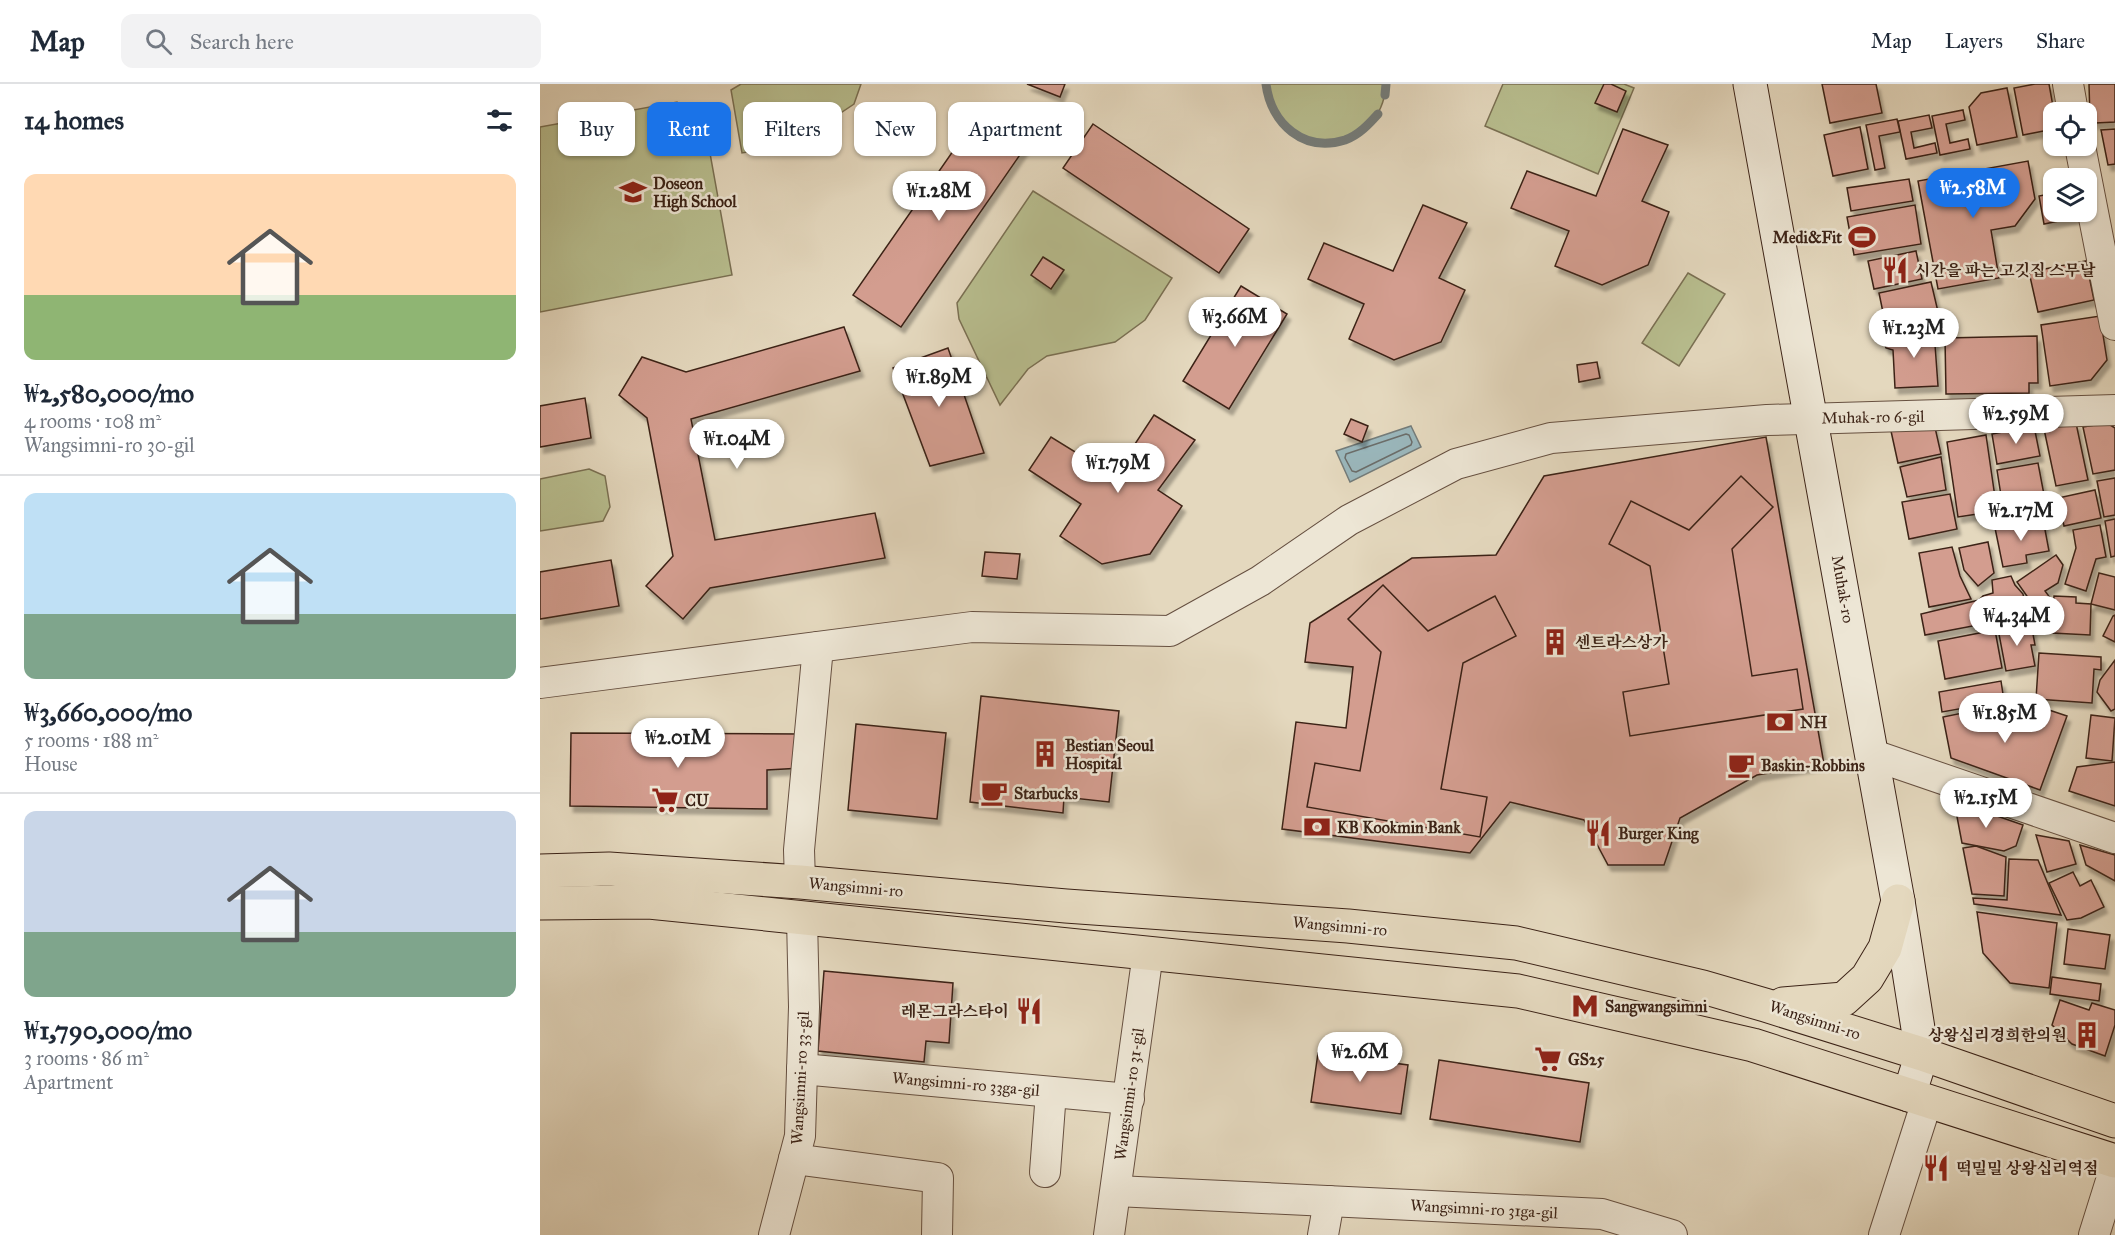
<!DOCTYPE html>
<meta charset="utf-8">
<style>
:root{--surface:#fff;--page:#f2f2f3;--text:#1f2937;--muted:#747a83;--line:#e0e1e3;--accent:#1a73e8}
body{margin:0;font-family:"IM FELL Great Primer","Noto Serif KR",serif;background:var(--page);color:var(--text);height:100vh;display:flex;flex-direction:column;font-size:22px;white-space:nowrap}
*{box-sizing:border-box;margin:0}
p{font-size:20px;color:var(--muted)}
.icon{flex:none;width:33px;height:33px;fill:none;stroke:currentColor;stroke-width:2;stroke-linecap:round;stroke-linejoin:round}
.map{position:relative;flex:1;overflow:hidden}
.side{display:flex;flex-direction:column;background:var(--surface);width:540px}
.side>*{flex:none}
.top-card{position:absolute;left:18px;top:18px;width:570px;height:54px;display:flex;gap:12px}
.fabs{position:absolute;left:1503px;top:18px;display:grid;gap:12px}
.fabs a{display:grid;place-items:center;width:54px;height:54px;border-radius:12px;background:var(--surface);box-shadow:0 2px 4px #0004;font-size:30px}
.price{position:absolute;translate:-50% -51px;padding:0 14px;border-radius:21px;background:#fff;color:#222;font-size:20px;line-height:39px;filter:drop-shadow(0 2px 3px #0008)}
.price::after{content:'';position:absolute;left:50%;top:36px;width:18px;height:14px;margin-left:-9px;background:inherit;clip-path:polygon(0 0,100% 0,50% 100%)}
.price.active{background:var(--accent);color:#fff}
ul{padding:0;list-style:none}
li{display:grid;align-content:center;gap:12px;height:318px;padding:0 24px}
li+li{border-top:2px solid var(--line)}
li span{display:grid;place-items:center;height:186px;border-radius:12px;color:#555}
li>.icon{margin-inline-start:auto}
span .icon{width:108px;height:108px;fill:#fffc;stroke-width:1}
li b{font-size:26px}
h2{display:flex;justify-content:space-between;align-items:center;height:72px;padding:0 24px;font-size:26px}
.chip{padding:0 21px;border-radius:12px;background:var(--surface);box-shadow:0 2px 4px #0004;font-size:21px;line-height:54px}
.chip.active{background:var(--accent);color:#fff}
header{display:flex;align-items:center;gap:36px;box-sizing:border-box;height:84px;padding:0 30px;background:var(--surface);border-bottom:2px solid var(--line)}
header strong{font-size:28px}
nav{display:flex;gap:33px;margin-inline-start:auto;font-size:21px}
.search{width:420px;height:54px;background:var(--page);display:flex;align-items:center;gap:15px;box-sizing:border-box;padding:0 21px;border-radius:12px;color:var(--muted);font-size:22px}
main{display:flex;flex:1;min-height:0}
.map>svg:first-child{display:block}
.green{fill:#b8be8f;stroke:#7a7053;stroke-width:1.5}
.water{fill:#9ab7bc;stroke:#747c7a;stroke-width:1.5}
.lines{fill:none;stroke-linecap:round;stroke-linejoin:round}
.shore{stroke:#6b6d6a;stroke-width:1.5}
.stream{stroke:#747c7a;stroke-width:9}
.building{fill:#d39d8f;stroke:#3c2317;stroke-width:1.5;filter:url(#shadow)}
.street-casing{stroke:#665041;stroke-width:32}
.secondary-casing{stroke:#3c2317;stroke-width:35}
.primary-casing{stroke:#3c2317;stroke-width:35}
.street{stroke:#ede6d5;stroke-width:30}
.secondary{stroke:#ede6d5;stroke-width:33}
.primary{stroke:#e4d8be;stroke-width:33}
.labels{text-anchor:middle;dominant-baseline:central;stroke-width:5;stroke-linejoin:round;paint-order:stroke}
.poi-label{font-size:16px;font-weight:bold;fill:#3c2317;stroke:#ede6d5;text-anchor:start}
.street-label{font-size:16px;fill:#3c2317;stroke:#ede6d5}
</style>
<header>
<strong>Map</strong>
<div class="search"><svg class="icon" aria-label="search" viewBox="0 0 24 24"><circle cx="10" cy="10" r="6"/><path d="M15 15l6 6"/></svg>Search here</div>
<nav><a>Map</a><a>Layers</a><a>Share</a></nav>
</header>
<main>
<section class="side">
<h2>14 homes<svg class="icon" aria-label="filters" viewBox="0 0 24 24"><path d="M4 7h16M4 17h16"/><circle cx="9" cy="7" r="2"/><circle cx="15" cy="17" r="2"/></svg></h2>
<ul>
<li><span style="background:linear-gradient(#ffd9b3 65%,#8fb573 0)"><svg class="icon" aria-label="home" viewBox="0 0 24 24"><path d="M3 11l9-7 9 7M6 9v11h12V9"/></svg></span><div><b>₩2,580,000/mo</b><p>4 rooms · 108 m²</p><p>Wangsimni-ro 30-gil</p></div></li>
<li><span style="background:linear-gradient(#bfe0f5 65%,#7fa58c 0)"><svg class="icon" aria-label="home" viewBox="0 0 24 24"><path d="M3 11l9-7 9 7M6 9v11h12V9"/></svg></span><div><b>₩3,660,000/mo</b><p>5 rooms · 188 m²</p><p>House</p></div></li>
<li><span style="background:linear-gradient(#c9d6e8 65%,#7fa58c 0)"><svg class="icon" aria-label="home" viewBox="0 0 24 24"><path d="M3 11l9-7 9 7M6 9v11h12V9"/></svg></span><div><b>₩1,790,000/mo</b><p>3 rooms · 86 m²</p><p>Apartment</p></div></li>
</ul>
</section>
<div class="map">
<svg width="1575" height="1151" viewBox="0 0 1575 1151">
<defs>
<filter id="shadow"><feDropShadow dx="3.5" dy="6" stdDeviation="1.5" flood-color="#0004"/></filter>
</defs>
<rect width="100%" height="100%" fill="#e4d8be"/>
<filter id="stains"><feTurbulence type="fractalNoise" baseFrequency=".00333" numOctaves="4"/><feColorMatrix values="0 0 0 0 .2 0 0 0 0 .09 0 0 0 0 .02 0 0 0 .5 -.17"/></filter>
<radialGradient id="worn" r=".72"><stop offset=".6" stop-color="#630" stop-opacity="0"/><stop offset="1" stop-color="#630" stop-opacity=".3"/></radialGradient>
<g class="green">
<path d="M201,0H321L314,20L269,50L253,56L243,62L202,69L191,6Z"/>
<path d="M726,0H846C842,74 737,81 726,0Z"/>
<path d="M963,0H1084L1094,4L1058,90L945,42Z"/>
<path d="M137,18L141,38L164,36L192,191L0,228V43Z"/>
<path d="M493,107L632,194L605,236L575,258L507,272L488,285L460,321L419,235L417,219Z"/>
<path d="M1148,189L1185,210L1139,282L1102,259Z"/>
<path d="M49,385L65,392L70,423L63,437L0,447V395Z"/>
</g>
<path class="water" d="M871,342L881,363L810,398L796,367Z"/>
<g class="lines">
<path class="shore" d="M866,350L869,351L872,358L871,361L816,388L812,387L805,374L806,370Z"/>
<g class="stream">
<path d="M726,0C731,40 764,69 805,56C819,51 829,40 838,30"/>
<path d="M845,11L846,0"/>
</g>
</g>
<g class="building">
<path d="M487,0H525L520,13Z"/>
<path d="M1064,0H1071L1086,7L1077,28L1055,19Z"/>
<path d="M1282,0H1336L1342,29L1290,39Z"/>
<path d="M1495,0H1509L1514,28V45L1483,51L1474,4Z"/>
<path d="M1549,0H1575V38L1555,39V34L1550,35Z"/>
<path d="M1467,4L1477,53L1437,61L1429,23L1441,9Z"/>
<path d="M1423,26L1425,36L1406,40L1410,59L1428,55L1430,65L1400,71L1392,32Z"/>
<path d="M1389,31L1392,44L1371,48L1374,64L1395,59L1397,69L1366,75L1358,37Z"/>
<path d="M436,34L486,62L361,243L313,211Z"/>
<path d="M1357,35L1360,48L1339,52L1345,84L1335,86L1326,41Z"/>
<path d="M553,40L709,145L679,189L523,84Z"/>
<path d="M1320,43L1328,85L1293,92L1284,51Z"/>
<path d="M1083,45L1128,61L1102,117L1129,128L1108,181L1062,201L1015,182L1029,147L971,124L987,87L1056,112Z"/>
<path d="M1575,45V80L1568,81L1561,46Z"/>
<path d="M1488,77L1495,115L1475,142L1451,146L1459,194L1398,205L1378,97Z"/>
<path d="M1369,95L1373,117L1311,127L1307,104Z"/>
<path d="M1514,109V128H1537L1538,133L1504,140L1499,112Z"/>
<path d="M883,121L927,139L899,194L925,206L901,258L854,276L809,255L824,220L768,195L784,159L853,187Z"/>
<path d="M1375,121L1381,160L1314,171L1307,133Z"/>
<path d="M1376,167L1382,195L1334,205L1328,177Z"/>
<path d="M503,173L524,186L511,205L491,191Z"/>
<path d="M1546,177L1554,216L1498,228L1489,188Z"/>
<path d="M1391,198L1399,232L1346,243L1339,209Z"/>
<path d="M701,202L747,230L689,325L643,297Z"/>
<path d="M1560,232L1567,276L1551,296L1510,302L1501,241Z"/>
<path d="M304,243L320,287L151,335L175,456L335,429L345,474L170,504L143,535L106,502L133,472L107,334L79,311L102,273L146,288Z"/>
<path d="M1394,247L1398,302L1355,304L1353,266L1346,264L1344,259L1346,252L1351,250Z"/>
<path d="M1497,252L1498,299H1489V309L1406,310L1405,254Z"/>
<path d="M408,264L444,369L390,382L353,284Z"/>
<path d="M1057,278L1060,294L1039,298L1037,281Z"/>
<path d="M45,314L51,354L0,363V322Z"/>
<path d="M614,331L655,356L618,406L642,422L610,470L562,480L520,452L541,420L489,386L511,353L574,392Z"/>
<path d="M811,335L828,342L822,358L804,350Z"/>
<path d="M1394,339L1401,370L1358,379L1351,347Z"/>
<path d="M1536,339L1548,396L1516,402L1504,345Z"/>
<path d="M1567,339L1575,344V386L1553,390L1543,343Z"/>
<path d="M1494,342L1500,372L1457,380L1452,350Z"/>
<path d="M1446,351L1457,427L1418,433L1407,358Z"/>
<path d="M1226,353L1284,680L1217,691L1140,734L1124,781H1068L1044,736L970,718L930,769L742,745L756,638L806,644L813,583L765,578L770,539L872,474L956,471L1004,392Z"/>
<path d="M1401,373L1406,406L1367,413L1360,383Z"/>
<path d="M1498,379L1505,416L1463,424L1457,386Z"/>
<path d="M1201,392L1233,423L1192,465L1212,592L1257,585L1263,625L1090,652L1083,608L1129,600L1110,482L1069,460L1091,417L1149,446Z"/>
<path d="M1575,394V431L1564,433L1557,397Z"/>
<path d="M1555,406L1561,434L1524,442L1518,414Z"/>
<path d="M1410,410L1417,445L1369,455L1362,418Z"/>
<path d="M1503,435L1509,467L1486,471L1487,479L1463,483L1455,444Z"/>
<path d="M1575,435V472L1571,473L1565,437Z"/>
<path d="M1560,441L1566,473L1556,475L1546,507L1525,500L1536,464L1533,446Z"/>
<path d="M1448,458L1454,489L1438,502L1424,486L1419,464Z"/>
<path d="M1412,463L1420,492L1431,515L1389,523L1379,469Z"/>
<path d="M445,468L480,470L477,495L442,492Z"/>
<path d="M1516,471L1523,481L1518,499L1505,507L1511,515L1496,525L1477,498Z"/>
<path d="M71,476L79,522L0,535V488Z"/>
<path d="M1559,489L1575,493V526L1551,520Z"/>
<path d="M1471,492L1475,501L1483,510L1487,534L1450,543L1448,539L1385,551L1381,530L1439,516L1443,512L1453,509L1452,496Z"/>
<path d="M843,501L888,547L955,512L976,552L923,579L901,705L947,713L940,753L767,723L775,679L820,687L841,568L808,535Z"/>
<path d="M1514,512L1536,513V519L1551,520L1550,551L1512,549Z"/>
<path d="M1575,531V558L1563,552L1573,532Z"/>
<path d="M1491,539L1495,561H1491L1495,582L1466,587L1458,545Z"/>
<path d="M1455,546L1462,584L1405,595L1398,557Z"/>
<path d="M1499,569L1561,573V586L1554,585L1552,619L1496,615Z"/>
<path d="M1575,576V625L1571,627L1557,608L1560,596Z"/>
<path d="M1461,597L1464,617L1402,628L1399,608Z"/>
<path d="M441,612L579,627L569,718L524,713L523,729L430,718Z"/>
<path d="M1503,624L1527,632L1500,706L1411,674L1403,633L1442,625L1496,644Z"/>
<path d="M1551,631L1575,634L1572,677L1546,674Z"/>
<path d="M316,640L406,649L397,735L308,726Z"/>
<path d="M31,649L264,650L262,684L227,686V725L30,722Z"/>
<path d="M1575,678V722L1529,707L1537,683Z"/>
<path d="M1414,717L1483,741L1476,762L1464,767L1422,759Z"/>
<path d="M1496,751L1529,757L1536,780L1507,788Z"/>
<path d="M1540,761L1575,771V797L1546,781Z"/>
<path d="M1436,762L1466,773L1464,812L1432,810L1423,764Z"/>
<path d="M1469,775L1498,776L1521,831L1434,820L1433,814L1467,816Z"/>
<path d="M1533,788L1540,802L1551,796L1564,823L1541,834L1527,836L1509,799Z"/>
<path d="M1437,828L1517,839L1509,904L1470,899L1443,869Z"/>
<path d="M1528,845L1570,851L1565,885L1524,880Z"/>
<path d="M284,887L413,899L409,959L386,957L384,978L278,967Z"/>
<path d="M1512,893L1561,900L1559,917L1510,910Z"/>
<path d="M1520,916L1549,926L1552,919L1575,926V941L1565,972L1532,960L1512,941Z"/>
<path d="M778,969L868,981L861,1030L771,1018Z"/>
<path d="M899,976L1049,999L1040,1058L890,1035Z"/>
</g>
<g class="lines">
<defs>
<g id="street">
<path d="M1528,0L1533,28"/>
<path d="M1540,62L1575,241"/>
<path d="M0,599L432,543L630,547L720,497L809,436L916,380L1011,354L1227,336L1575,326"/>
<path d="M1333,671L1575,754"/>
<path d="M260,798L259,766L278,563"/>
<path d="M262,985L589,1015"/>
<path d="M254,1075L398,1094L397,1151"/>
<path d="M505,1088L511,1008"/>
<path d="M576,1107L1062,1130L1132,1151"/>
<path d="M234,1151L260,1052L264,923L262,834"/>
<path d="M569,1151L608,869"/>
<path d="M783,1151L789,1117"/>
<path d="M1344,1151L1387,1017"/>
<path d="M1554,1151L1575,1084"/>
</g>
<path id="secondary" d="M1210,0L1358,817L1382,970L1369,1011"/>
<g id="primary">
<path d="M0,787L69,785L260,798L526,822L808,842L976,859L1163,903L1225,921L1382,970L1575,1037"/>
<path d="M0,819L109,818L978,907L1213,961L1575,1077"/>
<path d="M1243,920L1304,915L1327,894L1345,864L1358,817"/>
</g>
</defs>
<use href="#street" class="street-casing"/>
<use href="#secondary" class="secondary-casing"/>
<use href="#primary" class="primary-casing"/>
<use href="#street" class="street"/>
<use href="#secondary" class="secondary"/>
<use href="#primary" class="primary"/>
</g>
<defs>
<symbol id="school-bare" viewBox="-9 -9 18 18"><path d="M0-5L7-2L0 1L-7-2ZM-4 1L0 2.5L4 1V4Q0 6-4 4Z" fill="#8f2418" stroke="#ede6d5" stroke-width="2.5" paint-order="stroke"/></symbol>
<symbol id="stadium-bare" viewBox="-9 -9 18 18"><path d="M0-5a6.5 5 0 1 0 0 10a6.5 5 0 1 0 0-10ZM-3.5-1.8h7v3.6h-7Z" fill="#8f2418" stroke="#ede6d5" stroke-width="2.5" paint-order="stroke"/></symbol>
<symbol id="restaurant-bare" viewBox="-9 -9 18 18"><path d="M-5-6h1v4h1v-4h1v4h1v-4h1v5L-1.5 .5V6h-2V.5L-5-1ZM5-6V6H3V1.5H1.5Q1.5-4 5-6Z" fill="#8f2418" stroke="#ede6d5" stroke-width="2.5" paint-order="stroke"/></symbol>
<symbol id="building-bare" viewBox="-9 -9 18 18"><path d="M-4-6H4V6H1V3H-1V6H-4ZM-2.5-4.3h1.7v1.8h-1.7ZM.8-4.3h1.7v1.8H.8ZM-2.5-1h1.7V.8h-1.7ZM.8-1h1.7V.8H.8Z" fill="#8f2418" stroke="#ede6d5" stroke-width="2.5" paint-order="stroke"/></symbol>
<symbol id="bank-bare" viewBox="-9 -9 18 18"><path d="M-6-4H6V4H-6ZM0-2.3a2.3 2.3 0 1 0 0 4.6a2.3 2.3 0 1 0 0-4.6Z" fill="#8f2418" stroke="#ede6d5" stroke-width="2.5" paint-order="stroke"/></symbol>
<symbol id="cafe-bare" viewBox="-9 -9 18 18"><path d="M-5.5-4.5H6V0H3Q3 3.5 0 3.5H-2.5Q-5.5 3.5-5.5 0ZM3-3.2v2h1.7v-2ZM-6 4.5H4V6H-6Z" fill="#8f2418" stroke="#ede6d5" stroke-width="2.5" paint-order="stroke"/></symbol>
<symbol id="supermarket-bare" viewBox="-9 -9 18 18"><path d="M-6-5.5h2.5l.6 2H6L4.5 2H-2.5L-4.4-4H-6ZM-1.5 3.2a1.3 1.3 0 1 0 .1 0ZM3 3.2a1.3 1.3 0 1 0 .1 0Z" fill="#8f2418" stroke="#ede6d5" stroke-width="2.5" paint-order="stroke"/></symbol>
<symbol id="metro-bare" viewBox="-9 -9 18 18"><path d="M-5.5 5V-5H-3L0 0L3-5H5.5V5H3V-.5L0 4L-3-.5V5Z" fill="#8f2418" stroke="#ede6d5" stroke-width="2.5" paint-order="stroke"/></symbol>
</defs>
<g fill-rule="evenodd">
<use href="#school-bare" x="74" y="89" width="38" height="38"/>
<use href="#stadium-bare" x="1303" y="134" width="38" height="38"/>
<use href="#restaurant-bare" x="1336" y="167" width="38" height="38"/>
<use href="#building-bare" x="996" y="539" width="38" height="38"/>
<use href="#bank-bare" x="1221" y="619" width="38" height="38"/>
<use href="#building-bare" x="486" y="651" width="38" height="38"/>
<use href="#cafe-bare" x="1182" y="662" width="38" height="38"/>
<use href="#cafe-bare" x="435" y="690" width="38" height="38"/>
<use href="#supermarket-bare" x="106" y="697" width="38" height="38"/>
<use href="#bank-bare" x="758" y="724" width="38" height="38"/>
<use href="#restaurant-bare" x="1039" y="730" width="38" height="38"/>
<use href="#metro-bare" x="1026" y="903" width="38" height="38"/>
<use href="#restaurant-bare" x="470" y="908" width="38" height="38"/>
<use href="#building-bare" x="1528" y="932" width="38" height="38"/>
<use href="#supermarket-bare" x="989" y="956" width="38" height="38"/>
<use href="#restaurant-bare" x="1377" y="1065" width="38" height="38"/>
</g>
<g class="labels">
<g class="poi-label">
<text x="113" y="99">Doseon<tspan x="113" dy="18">High School</tspan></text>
<text x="1302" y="153" text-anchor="end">Medi&amp;Fit</text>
<text x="1375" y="186">시간을 파는 고깃집 스무날</text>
<text x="1035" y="558">센트라스상가</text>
<text x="1260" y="638">NH</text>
<text x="525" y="661">Bestian Seoul<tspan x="525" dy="18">Hospital</tspan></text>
<text x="1221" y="681">Baskin-Robbins</text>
<text x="474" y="709">Starbucks</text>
<text x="145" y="716">CU</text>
<text x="797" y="743">KB Kookmin Bank</text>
<text x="1078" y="749">Burger King</text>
<text x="1065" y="922">Sangwangsimni</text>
<text x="469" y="927" text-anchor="end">레몬그라스타이</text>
<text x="1527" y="951" text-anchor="end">상왕십리경희한의원</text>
<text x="1028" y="975">GS25</text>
<text x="1416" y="1084">떡밀밀 상왕십리역점</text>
</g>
<g class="street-label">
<text transform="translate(1333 333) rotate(-1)">Muhak-ro 6-gil</text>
<text transform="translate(1303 505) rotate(80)">Muhak-ro</text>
<text transform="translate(316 803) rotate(5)">Wangsimni-ro</text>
<text transform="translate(800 842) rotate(5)">Wangsimni-ro</text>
<text transform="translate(1275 936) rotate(18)">Wangsimni-ro</text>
<text transform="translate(260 994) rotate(-87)">Wangsimni-ro 33-gil</text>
<text transform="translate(426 1000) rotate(5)">Wangsimni-ro 33ga-gil</text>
<text transform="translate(589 1010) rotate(-82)">Wangsimni-ro 31-gil</text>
<text transform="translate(944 1125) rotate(3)">Wangsimni-ro 31ga-gil</text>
</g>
</g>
<rect width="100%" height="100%" filter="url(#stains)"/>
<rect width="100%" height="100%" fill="url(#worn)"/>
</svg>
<div class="fabs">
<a><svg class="icon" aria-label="locate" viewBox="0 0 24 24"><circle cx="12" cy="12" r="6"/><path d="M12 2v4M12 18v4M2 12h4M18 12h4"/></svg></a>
<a><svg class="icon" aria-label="layers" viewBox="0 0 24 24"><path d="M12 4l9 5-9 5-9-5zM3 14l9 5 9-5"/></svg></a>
</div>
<b class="price active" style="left:1433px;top:135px">₩2.58M</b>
<b class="price" style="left:399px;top:138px">₩1.28M</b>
<b class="price" style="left:695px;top:264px">₩3.66M</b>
<b class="price" style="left:1374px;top:275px">₩1.23M</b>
<b class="price" style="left:399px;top:324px">₩1.89M</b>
<b class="price" style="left:1476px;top:361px">₩2.59M</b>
<b class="price" style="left:197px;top:386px">₩1.04M</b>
<b class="price" style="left:578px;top:410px">₩1.79M</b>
<b class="price" style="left:1481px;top:458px">₩2.17M</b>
<b class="price" style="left:1477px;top:563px">₩4.34M</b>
<b class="price" style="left:1465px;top:660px">₩1.85M</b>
<b class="price" style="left:138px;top:685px">₩2.01M</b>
<b class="price" style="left:1446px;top:745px">₩2.15M</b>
<b class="price" style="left:820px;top:999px">₩2.6M</b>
<div class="top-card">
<a class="chip">Buy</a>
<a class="chip active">Rent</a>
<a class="chip">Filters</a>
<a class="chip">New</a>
<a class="chip">Apartment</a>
</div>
</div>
</main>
